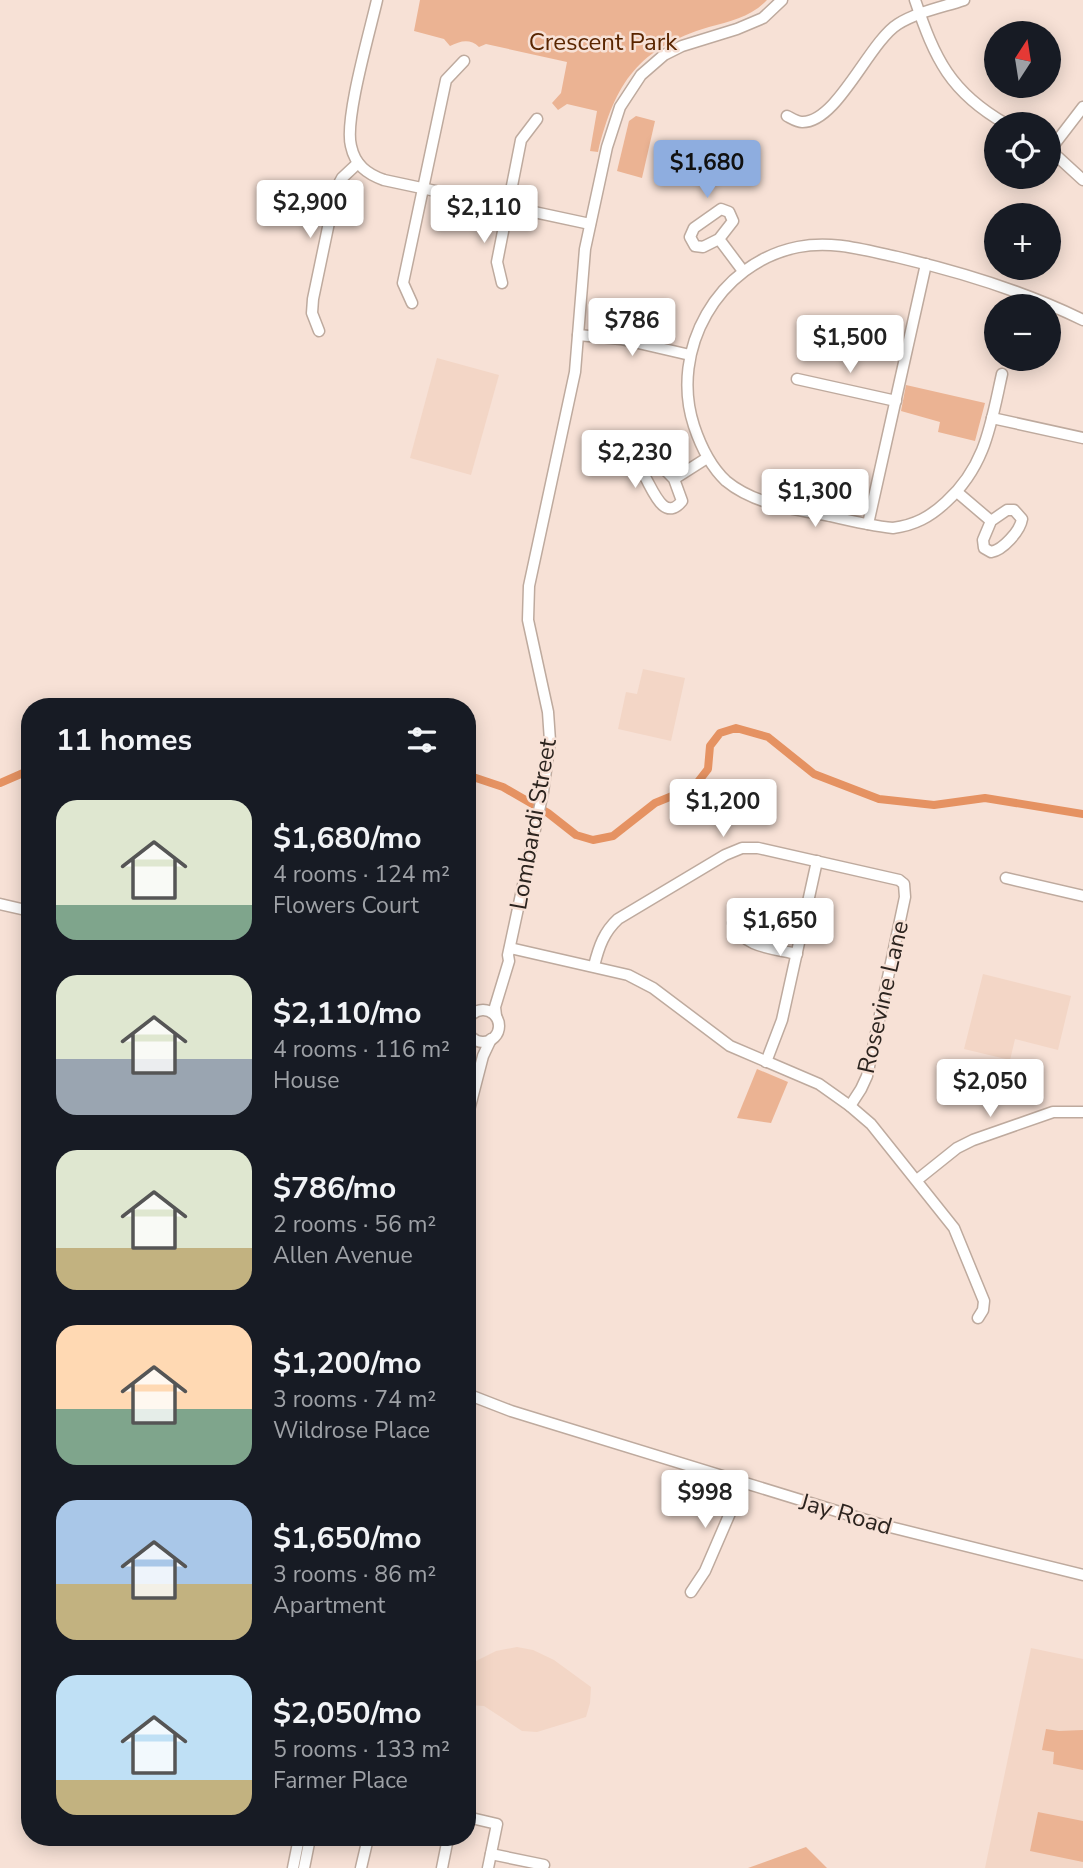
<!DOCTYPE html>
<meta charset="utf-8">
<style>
:root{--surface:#171b24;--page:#242831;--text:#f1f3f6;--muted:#9ea1a6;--accent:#8eaddf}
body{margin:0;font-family:"Nunito Sans",sans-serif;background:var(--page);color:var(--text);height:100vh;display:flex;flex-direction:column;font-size:26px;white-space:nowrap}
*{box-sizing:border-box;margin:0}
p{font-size:23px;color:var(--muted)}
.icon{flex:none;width:38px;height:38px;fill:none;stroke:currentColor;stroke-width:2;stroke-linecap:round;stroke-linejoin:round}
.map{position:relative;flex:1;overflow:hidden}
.side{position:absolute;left:21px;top:698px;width:455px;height:1148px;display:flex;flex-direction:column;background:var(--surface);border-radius:28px;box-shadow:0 4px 18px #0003}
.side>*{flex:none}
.needle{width:46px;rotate:12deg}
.controls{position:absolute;left:984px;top:21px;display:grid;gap:14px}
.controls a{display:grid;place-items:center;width:77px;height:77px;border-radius:50%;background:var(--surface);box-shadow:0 4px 18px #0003;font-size:35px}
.price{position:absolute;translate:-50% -60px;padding:0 16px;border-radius:7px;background:#fff;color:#222;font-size:23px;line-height:46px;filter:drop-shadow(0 2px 4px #0008)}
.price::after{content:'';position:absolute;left:50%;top:42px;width:21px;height:16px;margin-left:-10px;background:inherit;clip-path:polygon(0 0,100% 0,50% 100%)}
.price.on{background:var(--accent);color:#111}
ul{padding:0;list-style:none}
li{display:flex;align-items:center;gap:21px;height:175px;padding:0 35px}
li span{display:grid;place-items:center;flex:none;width:196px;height:140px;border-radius:21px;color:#555}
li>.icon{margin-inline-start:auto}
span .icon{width:84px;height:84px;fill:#fffc;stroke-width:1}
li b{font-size:30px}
h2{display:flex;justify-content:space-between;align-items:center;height:84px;padding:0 35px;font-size:30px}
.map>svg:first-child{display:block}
.built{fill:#f3d6c6}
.green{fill:#ebb393}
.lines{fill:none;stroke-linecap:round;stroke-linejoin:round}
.canal{stroke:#e59262;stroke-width:8}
.minor-casing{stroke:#beaa9e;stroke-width:13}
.minor{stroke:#fff;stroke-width:10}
.labels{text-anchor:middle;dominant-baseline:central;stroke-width:5;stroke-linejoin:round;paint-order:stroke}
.park-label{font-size:24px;fill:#592500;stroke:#f7e1d6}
.street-label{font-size:24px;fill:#2c241f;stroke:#f7e1d6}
</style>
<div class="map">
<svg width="1083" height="1868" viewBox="0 0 1083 1868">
<rect width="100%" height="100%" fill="#f7e1d6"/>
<g class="built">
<path d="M437,358L499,375L471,475L410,458Z"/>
<path d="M643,669L685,678L671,741L618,729L626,692L637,694Z"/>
<path d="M983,974L1071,996L1058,1050L1015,1039L1010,1060L964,1049Z"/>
<path d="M517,1647L533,1650L554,1660L591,1687L590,1703L586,1717L537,1732L522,1731L484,1706L467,1705V1669L472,1663L496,1651Z"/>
<path d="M1031,1648L1083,1659V1868H985Z"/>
</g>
<g class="green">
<path d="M420,0H767C751,17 731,21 709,27C639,48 615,82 598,152L590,151L597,111L567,104L558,110L552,103L561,93L567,62L486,44L479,47C470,38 460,41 450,46L444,39L414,31Z"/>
<path d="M636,116L655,121L642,178L617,171L629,121Z"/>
<path d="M906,385L985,403L975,441L938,432L940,422L901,411Z"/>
<path d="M757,1069L788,1082L771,1123L737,1118Z"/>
<path d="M1046,1729L1059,1731L1083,1730V1770L1053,1764L1054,1752L1042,1750Z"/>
<path d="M1038,1812L1083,1821V1862L1030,1851Z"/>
<path d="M806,1847L827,1868H748Z"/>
</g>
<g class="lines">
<g class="canal">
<path d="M467,775L503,787L548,813L576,835L593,840L613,836L655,803L694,787L708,769L710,746L720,733L736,728L768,737L814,774L879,799L934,805L985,798L1083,814"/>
<path d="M0,783L30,770"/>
</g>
<defs>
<g id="minor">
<path d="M377,0C370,31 344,120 351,146C355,165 367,174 384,180L590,224"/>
<path d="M915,0C935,59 950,92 1006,124"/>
<path d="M787,116C791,118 797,122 802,122C837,123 869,42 898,24C917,12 943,7 964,0"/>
<path d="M1048,148L1083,180"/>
<path d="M1050,150L1083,107"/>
<path d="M719,239L703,247L695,246L690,237L694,228L721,209L729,212L733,221L719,239L743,271"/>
<path d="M502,283L497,262L521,140L537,119"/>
<path d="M412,303L403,283L446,80L464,61"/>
<path d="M319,331L312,313L313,299L336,189L342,178L358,163"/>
<path d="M578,335L621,339L690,355"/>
<path d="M1002,374C991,423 986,466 946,502C930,517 915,525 893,528C872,526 851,521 830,516C795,509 755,505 726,481C710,466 701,447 694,426C669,350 718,263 798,247C832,240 864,250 897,257C961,272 1024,291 1083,320"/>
<path d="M797,379L896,401"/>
<path d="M992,418L1083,438"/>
<path d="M674,479L682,501C664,523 653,490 644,475L647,468C659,461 666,471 674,479L707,458"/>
<path d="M957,492L991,521L983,540L984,548L991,552C1003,550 1020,531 1022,519L1014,510H1007L991,521"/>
<path d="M868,524L926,264"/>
<path d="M1006,878L1083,896"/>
<path d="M0,904L30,911"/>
<path d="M733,923C744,948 772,948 797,954"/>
<path d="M510,948L628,975L653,988L730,1046L819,1084L850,1106L871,1124L954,1228L984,1301L983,1310L978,1318"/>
<path d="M594,966C599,946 604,932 618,919L725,855L742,848H758L899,880L904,884L905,897L867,1076L861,1089L850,1106"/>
<circle cx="483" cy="1026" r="16"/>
<path d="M496,1016L495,1007L509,961L508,955L543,792L550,741L548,712L528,620L529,586L575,372L585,249L607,147L620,107L641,75L664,55L682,46L737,29L763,18L782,0"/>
<path d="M766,1062L782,1020L817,861"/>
<path d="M467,1118L483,1056L491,1039"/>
<path d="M917,1180L957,1148L973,1140L1053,1112H1083"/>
<path d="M467,1394L511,1411L882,1525L1083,1575"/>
<path d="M691,1592L705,1571L743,1483"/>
<path d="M467,1817L497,1824L488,1868"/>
<path d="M491,1854L544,1865"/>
<path d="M293,1868L299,1838"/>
<path d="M304,1868L310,1838"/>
<path d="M361,1868L368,1838"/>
<path d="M442,1868L448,1838"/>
</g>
</defs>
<use href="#minor" class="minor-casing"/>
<use href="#minor" class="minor"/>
</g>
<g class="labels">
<g class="park-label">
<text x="603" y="42">Crescent Park</text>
</g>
<g class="street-label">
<text transform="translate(533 824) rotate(-80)">Lombardi Street</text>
<text transform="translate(883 997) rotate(-77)">Rosevine Lane</text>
<text transform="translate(846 1514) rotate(16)">Jay Road</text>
</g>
</g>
</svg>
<div class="controls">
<a><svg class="needle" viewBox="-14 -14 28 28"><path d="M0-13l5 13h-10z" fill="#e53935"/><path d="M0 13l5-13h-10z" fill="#9ea1a6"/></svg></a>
<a><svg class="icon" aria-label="locate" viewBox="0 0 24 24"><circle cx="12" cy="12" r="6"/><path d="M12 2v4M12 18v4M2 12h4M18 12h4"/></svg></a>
<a>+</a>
<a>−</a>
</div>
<b class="price on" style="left:707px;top:200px">$1,680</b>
<b class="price" style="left:310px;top:240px">$2,900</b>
<b class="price" style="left:484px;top:245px">$2,110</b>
<b class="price" style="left:632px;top:358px">$786</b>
<b class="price" style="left:850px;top:375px">$1,500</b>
<b class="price" style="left:635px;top:490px">$2,230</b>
<b class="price" style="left:815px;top:529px">$1,300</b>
<b class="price" style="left:723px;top:839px">$1,200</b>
<b class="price" style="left:780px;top:958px">$1,650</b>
<b class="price" style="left:990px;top:1119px">$2,050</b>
<b class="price" style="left:705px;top:1530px">$998</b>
<section class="side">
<h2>11 homes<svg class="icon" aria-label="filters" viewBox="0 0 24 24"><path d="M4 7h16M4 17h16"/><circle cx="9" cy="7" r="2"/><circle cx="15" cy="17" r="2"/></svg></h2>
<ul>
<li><span style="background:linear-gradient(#dfe7d0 75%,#7fa58c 0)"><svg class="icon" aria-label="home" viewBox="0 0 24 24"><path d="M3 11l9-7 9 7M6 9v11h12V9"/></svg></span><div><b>$1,680/mo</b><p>4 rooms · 124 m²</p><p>Flowers Court</p></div></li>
<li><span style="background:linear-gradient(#dfe7d0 60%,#9aa5b1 0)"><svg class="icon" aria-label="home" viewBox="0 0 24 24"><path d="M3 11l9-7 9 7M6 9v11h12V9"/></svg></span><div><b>$2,110/mo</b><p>4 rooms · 116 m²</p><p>House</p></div></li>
<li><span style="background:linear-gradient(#dfe7d0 70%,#c2b280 0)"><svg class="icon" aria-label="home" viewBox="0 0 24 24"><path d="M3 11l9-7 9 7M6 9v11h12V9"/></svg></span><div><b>$786/mo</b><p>2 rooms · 56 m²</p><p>Allen Avenue</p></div></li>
<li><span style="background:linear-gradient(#ffd9b3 60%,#7fa58c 0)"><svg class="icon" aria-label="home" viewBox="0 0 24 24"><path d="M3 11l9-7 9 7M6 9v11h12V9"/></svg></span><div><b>$1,200/mo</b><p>3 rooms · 74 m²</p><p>Wildrose Place</p></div></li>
<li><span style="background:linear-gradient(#a9c7e8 60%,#c2b280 0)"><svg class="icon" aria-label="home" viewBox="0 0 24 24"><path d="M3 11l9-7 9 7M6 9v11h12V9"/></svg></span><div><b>$1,650/mo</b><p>3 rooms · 86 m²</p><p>Apartment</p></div></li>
<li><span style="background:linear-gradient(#bfe0f5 75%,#c2b280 0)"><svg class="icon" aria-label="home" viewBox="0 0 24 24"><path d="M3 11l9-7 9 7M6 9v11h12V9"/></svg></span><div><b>$2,050/mo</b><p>5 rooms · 133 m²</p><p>Farmer Place</p></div></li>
</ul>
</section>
</div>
